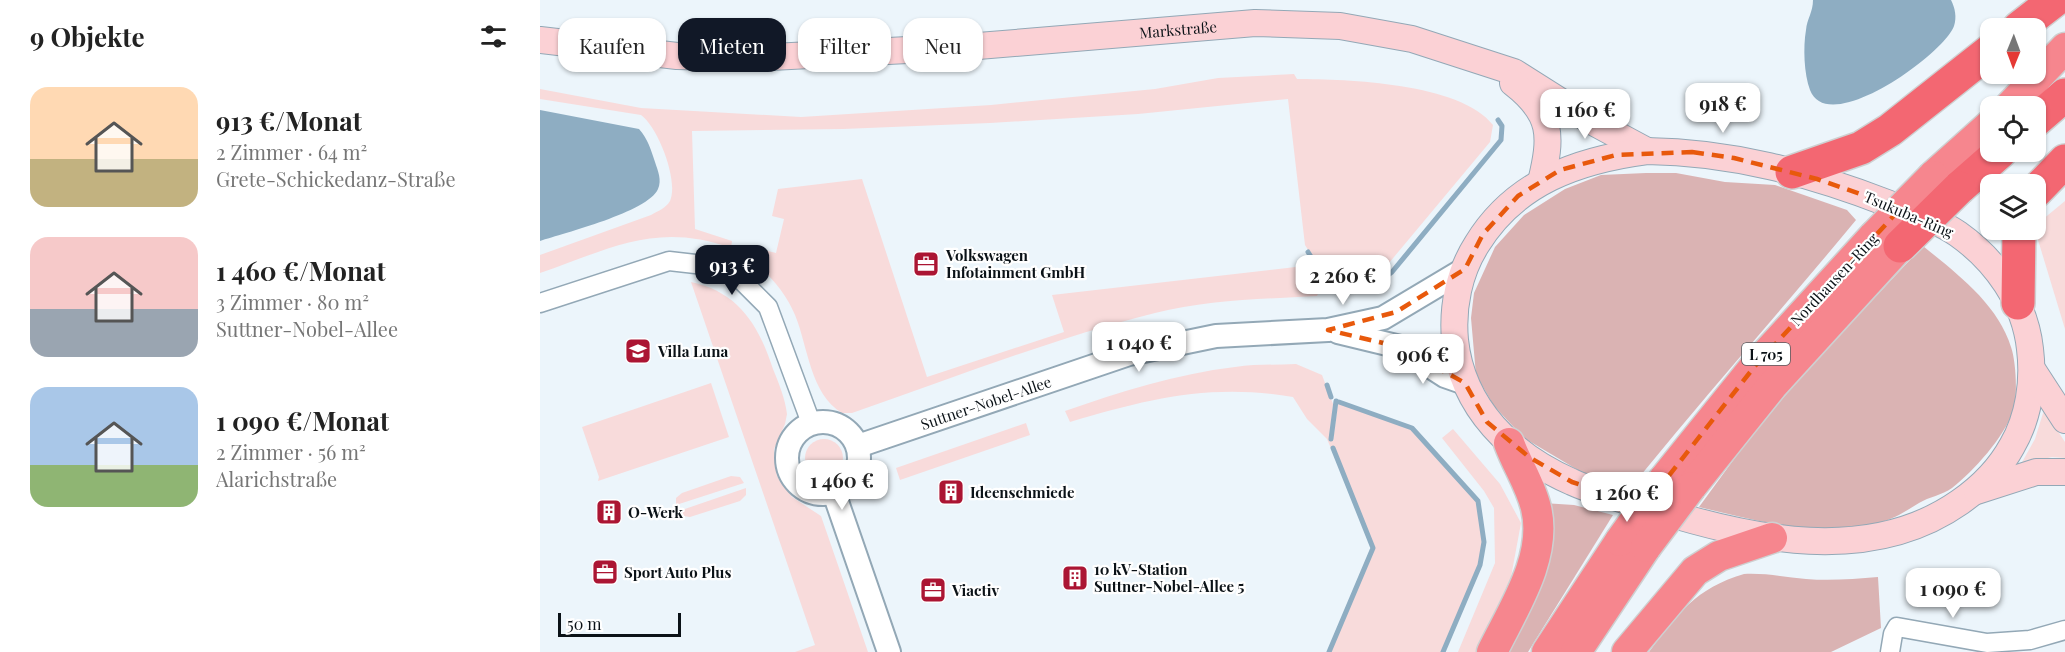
<!DOCTYPE html>
<html lang="de">
<meta charset="utf-8">
<style>
:root{--surface:#fff;--page:#f6f6f6;--text:#222;--muted:#767676;--accent:#111827}
body{margin:0;font-family:"Playfair Display",serif;background:var(--page);color:var(--text);height:100vh;display:flex;flex-direction:column;font-size:22px;white-space:nowrap}
*{box-sizing:border-box;margin:0}
p{font-size:20px;color:var(--muted)}
.icon{flex:none;width:33px;height:33px;fill:none;stroke:currentColor;stroke-width:2;stroke-linecap:round;stroke-linejoin:round}
.map{position:relative;flex:1;overflow:hidden}
.sheet{display:flex;flex-direction:column;background:var(--surface);width:540px}
.sheet>*{flex:none}
.top-card{position:absolute;left:18px;top:18px;width:570px;height:54px;display:flex;gap:12px}
.needle{width:39px;rotate:181deg}
.tools{position:absolute;left:1440px;top:18px;display:grid;gap:12px}
.tools a{display:grid;place-items:center;width:66px;height:66px;border-radius:12px;background:var(--surface);box-shadow:0 2px 4px #0004;font-size:30px}
.scale{position:absolute;left:18px;bottom:15px;width:123px;box-sizing:border-box;padding-left:6px;border:3px solid #0b1217;border-top:0;font-size:16px;line-height:21px;white-space:nowrap;color:#0b1217;-webkit-text-stroke:4px #fff;paint-order:stroke}
.price{position:absolute;translate:-50% -51px;padding:0 14px;border-radius:12px;background:#fff;color:#222;font-size:20px;line-height:39px;filter:drop-shadow(0 2px 3px #0008)}
.price::after{content:'';position:absolute;left:50%;top:36px;width:18px;height:14px;margin-left:-9px;background:inherit;clip-path:polygon(0 0,100% 0,50% 100%)}
.price.selected{background:var(--accent);color:#fff}
ul{padding:0;list-style:none}
li{display:flex;align-items:center;gap:18px;height:150px;padding:0 30px}
li span{display:grid;place-items:center;flex:none;width:168px;height:120px;border-radius:18px;color:#555}
li>.icon{margin-inline-start:auto}
span .icon{width:72px;height:72px;fill:#fffc;stroke-width:1}
li b{font-size:26px}
h2{display:flex;justify-content:space-between;align-items:center;height:72px;padding:0 30px;font-size:26px}
.tag{padding:0 21px;border-radius:18px;background:var(--surface);box-shadow:0 2px 4px #0004;font-size:21px;line-height:54px}
.tag.selected{background:var(--accent);color:#fff}
main{display:flex;flex:1;min-height:0}
.map>svg:first-child{display:block}
.green{fill:#f8dbdb}
.forest{fill:#dab3b3}
.water{fill:#8eadc2}
.lines{fill:none;stroke-linecap:round;stroke-linejoin:round}
.stream{stroke:#8eadc2;stroke-width:5}
.minor-casing{stroke:#93a8b6;stroke-width:21}
.tertiary-casing{stroke:#93a8b6;stroke-width:26}
.secondary-casing{stroke:#93a8b6;stroke-width:28}
.trunk-casing{stroke:#ced0d1;stroke-width:33}
.motorway-casing{stroke:#ced0d1;stroke-width:36}
.minor{stroke:#fff;stroke-width:18}
.tertiary{stroke:#fff;stroke-width:22}
.secondary{stroke:#fbd1d5;stroke-width:26}
.trunk{stroke:#f6868e;stroke-width:30}
.motorway{stroke:#f36772;stroke-width:33}
.trunk-bridge-casing{stroke:#ced0d1;stroke-width:33;stroke-linecap:butt}
.motorway-bridge-casing{stroke:#ced0d1;stroke-width:36;stroke-linecap:butt}
.trunk-bridge{stroke:#f6868e;stroke-width:30}
.motorway-bridge{stroke:#f36772;stroke-width:33}
.marked{fill:none;stroke:#e8590c;stroke-width:4.5;stroke-dasharray:12 8;stroke-linejoin:round}
.labels{text-anchor:middle;dominant-baseline:central;stroke-width:4.5;stroke-linejoin:round;paint-order:stroke}
.shield{fill:#fff;stroke:#54595d;stroke-width:1.5}
.shield-label{font-size:14px;font-weight:bold;fill:#0b1217}
.street-label{font-size:15px;fill:#0b1217;stroke:#fff}
.poi-label{font-size:15px;font-weight:bold;fill:#0b1217;stroke:#fff;text-anchor:start}
</style>
<main>
<section class="sheet">
<h2>9 Objekte<svg class="icon" aria-label="filters" viewBox="0 0 24 24"><path d="M4 7h16M4 17h16"/><circle cx="9" cy="7" r="2"/><circle cx="15" cy="17" r="2"/></svg></h2>
<ul>
<li><span style="background:linear-gradient(#ffd9b3 60%,#c2b280 0)"><svg class="icon" aria-label="home" viewBox="0 0 24 24"><path d="M3 11l9-7 9 7M6 9v11h12V9"/></svg></span><div><b>913 €/Monat</b><p>2 Zimmer · 64 m²</p><p>Grete-Schickedanz-Straße</p></div></li>
<li><span style="background:linear-gradient(#f6c9c9 60%,#9aa5b1 0)"><svg class="icon" aria-label="home" viewBox="0 0 24 24"><path d="M3 11l9-7 9 7M6 9v11h12V9"/></svg></span><div><b>1 460 €/Monat</b><p>3 Zimmer · 80 m²</p><p>Suttner-Nobel-Allee</p></div></li>
<li><span style="background:linear-gradient(#a9c7e8 65%,#8fb573 0)"><svg class="icon" aria-label="home" viewBox="0 0 24 24"><path d="M3 11l9-7 9 7M6 9v11h12V9"/></svg></span><div><b>1 090 €/Monat</b><p>2 Zimmer · 56 m²</p><p>Alarichstraße</p></div></li>
</ul>
</section>
<div class="map">
<svg width="1525" height="652" viewBox="0 0 1525 652">
<rect width="100%" height="100%" fill="#ecf5fb"/>
<g class="green">
<path d="M754,74L757,79C806,79 921,83 953,125L950,142L849,263C832,272 819,263 801,265C792,265 788,268 778,266L765,245L748,99L598,114L450,123L303,129L152,131L155,229L192,241L191,248C116,221 70,249 0,273V255L111,215C118,211 126,208 130,201C139,181 118,127 101,115L0,99V89L101,108L261,117L451,105L615,89L678,78Z"/>
<path d="M322,179L387,377L524,332L512,295L764,266L780,278L774,288L778,294L777,296C723,299 667,300 615,313C514,338 411,379 312,413H302C270,394 268,346 255,315C247,295 234,281 220,266L224,250L236,253L244,219L232,216L238,189Z"/>
<path d="M1525,201V329L1495,230L1496,225Z"/>
<path d="M151,282C199,292 219,326 233,369C239,384 245,398 247,414L245,424L234,449L237,476L252,497L281,516L328,652H255L275,645Z"/>
<path d="M756,364L782,375L793,404L790,437L793,441L798,403L868,427L936,501L941,518L943,547L939,566L902,652H787L832,546L787,439L767,419L753,397C670,383 608,399 530,422L525,411C580,392 636,374 695,367C715,364 736,365 756,364Z"/>
<path d="M171,383L189,437L58,481L59,477L42,427Z"/>
<path d="M1504,410L1525,442V458L1512,457L1481,464L1495,439Z"/>
<path d="M486,423L490,435L360,480L356,468Z"/>
<path d="M913,429L960,484L981,523L971,577L936,652H918L955,563L954,508L944,491L902,438Z"/>
<circle cx="284" cy="458" r="19"/>
<path d="M191,476L200,477L204,483L136,505V498L142,493Z"/>
<path d="M206,488V495L200,501L150,517L143,516L139,511Z"/>
</g>
<g class="forest">
<path d="M1106,173H1136L1185,182L1235,185L1307,210L1316,220C1245,306 1171,389 1101,475L1084,486L1048,476L984,438L954,406L936,375L931,318L934,293L955,247L984,215L1025,189L1061,175Z"/>
<path d="M1383,246C1416,273 1458,304 1471,347C1476,361 1478,397 1473,411C1465,436 1433,472 1412,488C1402,495 1389,497 1379,503C1366,511 1354,519 1338,523C1280,538 1216,521 1159,507L1208,440L1264,373Z"/>
<path d="M1003,503L1034,505L1073,515L988,652H964Z"/>
<path d="M1204,574C1226,573 1245,577 1266,579C1290,581 1314,579 1338,577L1341,628L1291,652H1109C1137,614 1156,588 1204,574Z"/>
</g>
<g class="water">
<path d="M1273,0H1411C1415,8 1417,17 1414,26C1404,54 1288,138 1270,90C1264,74 1263,47 1266,30C1267,19 1273,12 1273,0Z"/>
<path d="M0,110L99,129C108,139 111,150 115,162C118,171 122,180 118,189C108,212 24,233 0,241Z"/>
</g>
<g class="lines">
<g class="stream">
<path d="M768,252L786,281"/>
<path d="M778,289L799,275H848L852,272L961,140L962,126L958,120"/>
<path d="M787,385L791,397"/>
<path d="M799,402L872,428L938,501L944,542L940,565L903,652"/>
<path d="M791,439L796,401"/>
<path d="M789,652L833,548L793,448"/>
</g>
<defs>
<g id="minor">
<path d="M0,303L129,261L173,266L198,277L228,307L271,423"/>
<path d="M1350,652L1353,634L1357,627L1447,643L1490,640L1525,630"/>
</g>
<g id="tertiary">
<path d="M798,332L860,347L905,376L925,383"/>
<circle cx="283" cy="458" r="36"/>
<path id="s1" d="M318,446L589,354L676,336L788,330L843,318L925,269"/>
<path d="M294,493L349,652"/>
</g>
<g id="secondary">
<path id="s2" d="M0,40L137,56L211,58L426,47L715,23L800,26L872,39L974,72L1053,122L1107,151"/>
<path d="M973,83C1013,114 1012,136 1001,182"/>
<path d="M1107,151C1191,152 1269,173 1347,203C1371,212 1398,220 1418,234C1456,261 1485,302 1490,349C1494,381 1489,417 1472,446C1460,468 1440,488 1420,502C1329,566 1211,539 1114,509C1087,500 1058,494 1032,482C972,456 922,408 915,340C912,307 919,272 937,244C975,182 1038,160 1107,151Z"/>
<path d="M1492,369L1525,420"/>
<path d="M1437,491L1496,472H1525"/>
</g>
<g id="trunk">
<path d="M1470,106L1525,48"/>
<path d="M1393,176L1450,125"/>
<path d="M1124,479L1215,366L1334,236"/>
<path d="M1151,487L1232,386L1360,246"/>
<path d="M952,652C973,609 1008,557 996,508C991,486 977,465 969,443"/>
<path d="M1007,652L1080,541"/>
<path d="M1036,652L1106,547"/>
<path d="M1087,652L1155,571L1179,556L1232,538"/>
</g>
<g id="motorway">
<path d="M1479,28L1515,0"/>
<path d="M1496,120L1525,95"/>
<path d="M1252,172L1321,148L1350,130L1450,51"/>
<path d="M1419,188L1460,152"/>
<path d="M1496,191L1525,161"/>
<path d="M1478,303L1479,230"/>
</g>
</defs>
<use href="#minor" class="minor-casing"/>
<use href="#tertiary" class="tertiary-casing"/>
<use href="#secondary" class="secondary-casing"/>
<use href="#trunk" class="trunk-casing"/>
<use href="#motorway" class="motorway-casing"/>
<use href="#minor" class="minor"/>
<use href="#tertiary" class="tertiary"/>
<use href="#secondary" class="secondary"/>
<use href="#trunk" class="trunk"/>
<use href="#motorway" class="motorway"/>
<defs>
<g id="trunk-bridge">
<path d="M1334,236L1393,176"/>
<path d="M1080,541L1124,479"/>
<path d="M1106,547L1151,487"/>
</g>
<path id="motorway-bridge" d="M1360,246L1419,188"/>
</defs>
<use href="#trunk-bridge" class="trunk-bridge-casing"/>
<use href="#motorway-bridge" class="motorway-bridge-casing"/>
<use href="#trunk-bridge" class="trunk-bridge"/>
<use href="#motorway-bridge" class="motorway-bridge"/>
</g>
<path class="marked" d="M1152,152L1194,158L1277,179L1361,208L1215,366L1105,506L1032,482L989,457L947,422L925,383L860,347L788,330L856,312L925,269L943,234L978,196L1020,170L1076,155Z"/>
<defs>
<symbol id="office-square" viewBox="-11 -11 22 22"><rect x="-9" y="-9" width="18" height="18" rx="4" fill="#ab1533" stroke="#fff"/><path d="M-6-3h4V-5.5h4V-3h4V5H-6ZM-1-4.5V-3h2v-1.5ZM-6 0V1H6V0Z" fill="#fff"/></symbol>
<symbol id="school-square" viewBox="-11 -11 22 22"><rect x="-9" y="-9" width="18" height="18" rx="4" fill="#ab1533" stroke="#fff"/><path d="M0-5L7-2L0 1L-7-2ZM-4 1L0 2.5L4 1V4Q0 6-4 4Z" fill="#fff"/></symbol>
<symbol id="building-square" viewBox="-11 -11 22 22"><rect x="-9" y="-9" width="18" height="18" rx="4" fill="#ab1533" stroke="#fff"/><path d="M-4-6H4V6H1V3H-1V6H-4ZM-2.5-4.3h1.7v1.8h-1.7ZM.8-4.3h1.7v1.8H.8ZM-2.5-1h1.7V.8h-1.7ZM.8-1h1.7V.8H.8Z" fill="#fff"/></symbol>
</defs>
<g fill-rule="evenodd">
<use href="#office-square" x="371" y="249" width="30" height="30"/>
<use href="#school-square" x="83" y="336" width="30" height="30"/>
<use href="#building-square" x="396" y="477" width="30" height="30"/>
<use href="#building-square" x="54" y="497" width="30" height="30"/>
<use href="#office-square" x="50" y="557" width="30" height="30"/>
<use href="#building-square" x="520" y="563" width="30" height="30"/>
<use href="#office-square" x="378" y="575" width="30" height="30"/>
</g>
<g class="labels">
<rect class="shield" x="1202" y="343" width="48" height="22" rx="4.5"/>
<g class="shield-label">
<text x="1226" y="354">L 705</text>
</g>
<g class="street-label">
<text stroke="none"><textPath href="#s2" startOffset="640">Markstraße</textPath></text>
<text transform="translate(1369 214) rotate(23)">Tsukuba-Ring</text>
<text transform="translate(1294 279) rotate(-47)">Nordhausen-Ring</text>
<text stroke="none"><textPath href="#s1" startOffset="135">Suttner-Nobel-Allee</textPath></text>
</g>
<g class="poi-label">
<text x="406" y="255">Volkswagen<tspan x="406" dy="17">Infotainment GmbH</tspan></text>
<text x="118" y="351">Villa Luna</text>
<text x="430" y="492">Ideenschmiede</text>
<text x="88" y="512">O-Werk</text>
<text x="554" y="569">10 kV-Station<tspan x="554" dy="17">Suttner-Nobel-Allee 5</tspan></text>
<text x="84" y="572">Sport Auto Plus</text>
<text x="412" y="590">Viactiv</text>
</g>
</g>
</svg>
<div class="tools">
<a><svg class="needle" viewBox="-14 -14 28 28"><path d="M0-13l5 13h-10z" fill="#e53935"/><path d="M0 13l5-13h-10z" fill="#767676"/></svg></a>
<a><svg class="icon" aria-label="locate" viewBox="0 0 24 24"><circle cx="12" cy="12" r="6"/><path d="M12 2v4M12 18v4M2 12h4M18 12h4"/></svg></a>
<a><svg class="icon" aria-label="layers" viewBox="0 0 24 24"><path d="M12 4l9 5-9 5-9-5zM3 14l9 5 9-5"/></svg></a>
</div>
<div class="scale">50 m</div>
<b class="price" style="left:1183px;top:134px">918 €</b>
<b class="price" style="left:1045px;top:140px">1 160 €</b>
<b class="price selected" style="left:192px;top:296px">913 €</b>
<b class="price" style="left:803px;top:306px">2 260 €</b>
<b class="price" style="left:599px;top:373px">1 040 €</b>
<b class="price" style="left:883px;top:385px">906 €</b>
<b class="price" style="left:302px;top:511px">1 460 €</b>
<b class="price" style="left:1087px;top:523px">1 260 €</b>
<b class="price" style="left:1413px;top:619px">1 090 €</b>
<div class="top-card">
<a class="tag">Kaufen</a>
<a class="tag selected">Mieten</a>
<a class="tag">Filter</a>
<a class="tag">Neu</a>
</div>
</div>
</main>
